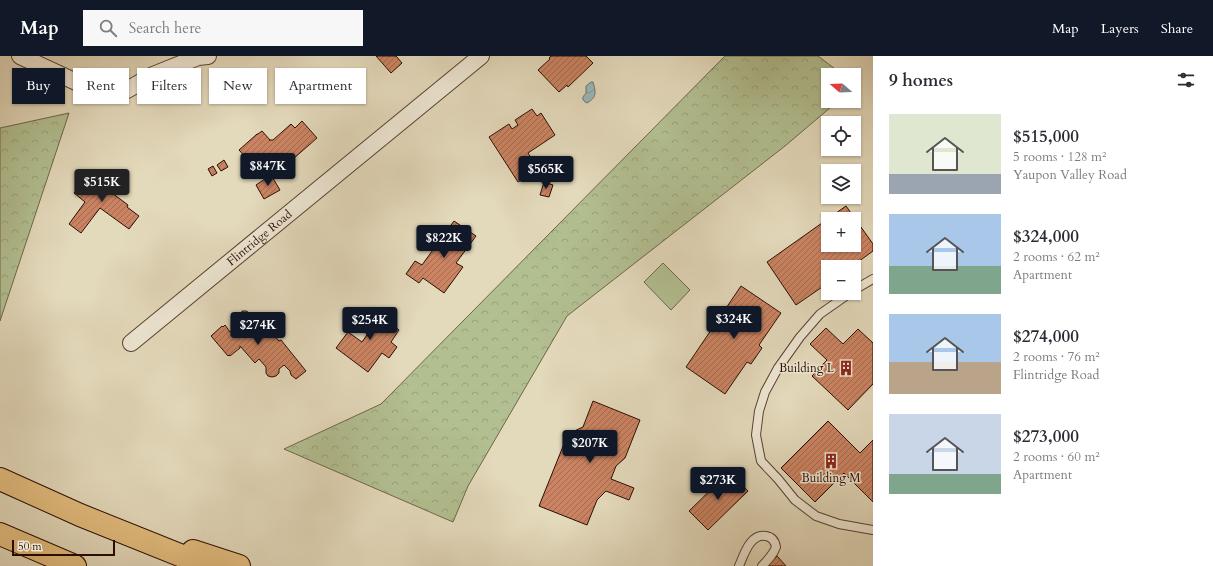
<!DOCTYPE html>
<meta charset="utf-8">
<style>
:root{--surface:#fff;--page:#f7f7f7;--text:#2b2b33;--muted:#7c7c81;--accent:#111827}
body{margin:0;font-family:Cardo,serif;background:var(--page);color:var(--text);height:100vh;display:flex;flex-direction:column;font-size:15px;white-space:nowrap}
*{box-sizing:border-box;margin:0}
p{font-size:13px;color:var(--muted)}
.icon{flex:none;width:22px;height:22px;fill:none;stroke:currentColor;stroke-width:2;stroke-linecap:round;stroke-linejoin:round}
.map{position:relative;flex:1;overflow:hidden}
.drawer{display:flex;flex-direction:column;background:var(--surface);width:340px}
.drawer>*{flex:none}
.top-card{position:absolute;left:12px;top:12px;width:380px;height:36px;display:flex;gap:8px}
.needle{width:26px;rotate:289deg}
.tools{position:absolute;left:821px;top:12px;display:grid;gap:8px}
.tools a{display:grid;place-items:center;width:40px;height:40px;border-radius:0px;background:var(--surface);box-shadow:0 1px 3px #0004;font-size:20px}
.scale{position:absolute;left:12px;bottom:10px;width:103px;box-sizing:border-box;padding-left:4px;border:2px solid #2b0e00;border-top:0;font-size:11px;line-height:14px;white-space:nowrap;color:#2b0e00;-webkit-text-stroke:3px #ede6d3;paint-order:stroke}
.price{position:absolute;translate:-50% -34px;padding:0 9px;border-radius:4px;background:var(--accent);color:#fff;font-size:13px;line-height:26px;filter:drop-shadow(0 1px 2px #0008)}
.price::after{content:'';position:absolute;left:50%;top:24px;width:12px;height:9px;margin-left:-6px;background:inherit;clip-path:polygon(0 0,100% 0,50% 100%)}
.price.current{background:#222;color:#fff}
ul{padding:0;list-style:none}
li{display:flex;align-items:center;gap:12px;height:100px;padding:0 16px}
li span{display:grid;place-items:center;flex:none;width:112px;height:80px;border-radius:0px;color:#555}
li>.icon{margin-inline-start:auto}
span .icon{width:48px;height:48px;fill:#fffc;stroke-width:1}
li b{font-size:17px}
h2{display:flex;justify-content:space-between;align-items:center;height:48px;padding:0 16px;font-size:17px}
.tag{padding:0 14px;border-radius:0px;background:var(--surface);box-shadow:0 1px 3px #0004;font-size:14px;line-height:36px}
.tag.current{background:var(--accent);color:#fff}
header{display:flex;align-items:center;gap:24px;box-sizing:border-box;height:56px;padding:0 20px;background:var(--accent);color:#fff}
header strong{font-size:19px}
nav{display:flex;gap:22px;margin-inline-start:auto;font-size:14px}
.search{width:280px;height:36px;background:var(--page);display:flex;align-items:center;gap:10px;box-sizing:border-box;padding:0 14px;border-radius:0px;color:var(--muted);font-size:15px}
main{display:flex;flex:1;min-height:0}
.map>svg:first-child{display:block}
.forest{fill:url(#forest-crowns);stroke:#6e6648}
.green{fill:#b2bf91;stroke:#6e6648}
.water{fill:url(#water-waves);stroke:#6d746f}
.building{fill:url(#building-hatch);stroke:#2b0e00;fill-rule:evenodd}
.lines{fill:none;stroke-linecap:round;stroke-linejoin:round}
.lane-casing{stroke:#59412f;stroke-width:10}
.street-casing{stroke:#59412f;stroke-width:18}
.highway-casing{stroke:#2b0e00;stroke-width:24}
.lane{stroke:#ede6d3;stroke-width:8}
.street{stroke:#ede6d3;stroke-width:16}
.highway{stroke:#e2bc7e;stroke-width:22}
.labels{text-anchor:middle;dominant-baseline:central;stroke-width:3;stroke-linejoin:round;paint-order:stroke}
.street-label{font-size:12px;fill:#2b0e00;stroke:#ede6d3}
.poi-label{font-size:12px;fill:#2b0e00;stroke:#ede6d3;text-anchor:end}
</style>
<header>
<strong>Map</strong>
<div class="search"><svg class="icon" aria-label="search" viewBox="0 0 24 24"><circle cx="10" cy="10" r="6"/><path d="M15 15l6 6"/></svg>Search here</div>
<nav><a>Map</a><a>Layers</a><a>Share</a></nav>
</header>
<main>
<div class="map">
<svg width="873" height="510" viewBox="0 0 873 510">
<defs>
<pattern id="forest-crowns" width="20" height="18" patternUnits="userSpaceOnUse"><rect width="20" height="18" fill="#b2bf91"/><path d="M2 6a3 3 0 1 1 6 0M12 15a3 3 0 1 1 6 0" fill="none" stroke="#99a37b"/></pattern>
<pattern id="water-waves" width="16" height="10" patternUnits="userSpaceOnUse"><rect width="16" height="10" fill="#99b8b9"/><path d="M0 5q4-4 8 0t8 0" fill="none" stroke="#849d9d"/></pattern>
<pattern id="building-hatch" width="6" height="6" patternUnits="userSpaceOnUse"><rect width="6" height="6" fill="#cb8463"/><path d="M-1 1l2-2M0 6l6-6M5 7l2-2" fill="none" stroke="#a56a4f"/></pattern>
</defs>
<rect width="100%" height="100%" fill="#e3d9bb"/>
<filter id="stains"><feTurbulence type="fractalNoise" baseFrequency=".005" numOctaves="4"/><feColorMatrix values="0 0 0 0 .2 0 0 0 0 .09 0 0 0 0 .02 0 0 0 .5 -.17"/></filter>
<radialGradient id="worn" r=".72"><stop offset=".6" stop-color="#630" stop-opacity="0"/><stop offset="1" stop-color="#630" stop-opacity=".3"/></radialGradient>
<g class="forest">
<path d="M725,0H818L843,19H828V45H838L785,90L567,260L468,430L453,466L284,393L381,348Z"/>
<path d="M69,57L0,265V72Z"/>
</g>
<path class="green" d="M663,207L690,234L671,254L644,226Z"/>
<path class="water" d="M591,26H593C596,37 597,41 587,47C580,43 583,41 586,37V30Z"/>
<g class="building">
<path d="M376,0H396L402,7L391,17Z"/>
<path d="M551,0H586L593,7L568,31L567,29L559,36L538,14L550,3L549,2Z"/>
<path d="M532,53L537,60L541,57L555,79L528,97L538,113L518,126L489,81L509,68L512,73L518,69L515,64Z"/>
<path d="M302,65L317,82L293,103L291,101L273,117L259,100L251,107L239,94L257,78H258L262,75L270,84H269H273L291,68L295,72Z"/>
<path d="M224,104L228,111L221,115L217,109Z"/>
<path d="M213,110L217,117L212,120L208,113Z"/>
<path d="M109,115L122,124L112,137L128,149L127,151L139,160L129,173L100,152L81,177L69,168L85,146L74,137L83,125L93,132L105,116L108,118Z"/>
<path d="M271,119L280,134L264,143L256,129Z"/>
<path d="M544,126L553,129L549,141L540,139Z"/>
<path d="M846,150L873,188V195L851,211H828V227L796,249L767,206ZM828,163H854V189H828Z"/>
<path d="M454,165L476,180L456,207L463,211L444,237L423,222L419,227L406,218L415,205L422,209Z"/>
<path d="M741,230L781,257L759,289L762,292L751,308L747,306L725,338L686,311Z"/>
<path d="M370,251L399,274L391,286L397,291L389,302L382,297L368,316L336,292L348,276L362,286L371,273L360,265Z"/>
<path d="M242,255H246L248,256L251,262L255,259L256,260L257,259L265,268L264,269L267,273L268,272L279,285L281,284L306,315L296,323L291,319L290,315L284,309L279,313V317L276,320L272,321L268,320L266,317V311L259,303L255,307L240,290V292L230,300L229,299L228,300L211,280L222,270L223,271L225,269L230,276L239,268L242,272L243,271L241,269L244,266L247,269H248L241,261Z"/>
<path d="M826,272L843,288L858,273L873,287V328L848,354L812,320L827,304L810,288Z"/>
<path d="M593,345L640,364L625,402L616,410L611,423L634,432L629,444L606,435L597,444L587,469L539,450L568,378L583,371Z"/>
<path d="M828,365L860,397L873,384V446L844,417L815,446L781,412Z"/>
<path d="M729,416L748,435L708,474L689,455Z"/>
<path d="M777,500L786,510H766Z"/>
</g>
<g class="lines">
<defs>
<g id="lane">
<path d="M854,234L873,223"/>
<path d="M850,237L820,258L800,281L778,312L765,336L759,355L756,379L761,405L778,423L795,444L816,460L839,468L873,474"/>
<path d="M739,510C744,499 750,477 766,480C772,481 775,485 776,491C773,499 768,504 762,510"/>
</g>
<g id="street">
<path d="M20,0L100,37L127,34L153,19L198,1L208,0"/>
<path id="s1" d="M131,287L481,0"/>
</g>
<g id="highway">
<path d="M0,423L80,459L207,510"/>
<path d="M0,478L75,510"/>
<path d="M193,495L239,510"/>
</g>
</defs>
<use href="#lane" class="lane-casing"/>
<use href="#street" class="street-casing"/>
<use href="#highway" class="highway-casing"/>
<use href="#lane" class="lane"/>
<use href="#street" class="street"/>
<use href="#highway" class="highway"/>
</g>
<defs>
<symbol id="building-bare" viewBox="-9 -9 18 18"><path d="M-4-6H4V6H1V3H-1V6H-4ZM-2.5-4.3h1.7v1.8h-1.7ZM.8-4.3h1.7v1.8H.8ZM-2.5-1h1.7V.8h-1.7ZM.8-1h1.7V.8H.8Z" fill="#8f2418" stroke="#ede6d3" stroke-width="2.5" paint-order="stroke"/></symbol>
</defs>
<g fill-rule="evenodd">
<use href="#building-bare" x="835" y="301" width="22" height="22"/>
<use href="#building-bare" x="820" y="394" width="22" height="22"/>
</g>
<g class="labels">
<g class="street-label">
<text stroke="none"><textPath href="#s1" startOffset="166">Flintridge Road</textPath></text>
</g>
<g class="poi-label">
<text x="834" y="312">Building L</text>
<text x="831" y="422" text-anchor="middle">Building M</text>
</g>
</g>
<rect width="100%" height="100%" filter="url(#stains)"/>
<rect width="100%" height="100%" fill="url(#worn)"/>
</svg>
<div class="tools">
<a><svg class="needle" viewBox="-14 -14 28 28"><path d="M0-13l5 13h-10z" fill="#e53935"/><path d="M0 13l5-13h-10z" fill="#7c7c81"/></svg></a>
<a><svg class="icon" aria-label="locate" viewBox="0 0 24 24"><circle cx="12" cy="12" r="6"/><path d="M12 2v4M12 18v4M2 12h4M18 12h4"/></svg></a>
<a><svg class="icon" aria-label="layers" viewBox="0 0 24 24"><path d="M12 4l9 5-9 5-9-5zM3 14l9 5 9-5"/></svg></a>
<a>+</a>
<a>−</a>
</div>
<div class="scale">50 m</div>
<b class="price" style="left:268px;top:131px">$847K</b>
<b class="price" style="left:546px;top:134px">$565K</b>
<b class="price current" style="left:102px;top:147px">$515K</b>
<b class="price" style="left:444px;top:203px">$822K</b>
<b class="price" style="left:734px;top:284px">$324K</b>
<b class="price" style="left:370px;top:285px">$254K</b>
<b class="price" style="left:258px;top:290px">$274K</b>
<b class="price" style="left:590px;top:408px">$207K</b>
<b class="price" style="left:718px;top:445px">$273K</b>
<div class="top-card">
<a class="tag current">Buy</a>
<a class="tag">Rent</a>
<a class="tag">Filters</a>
<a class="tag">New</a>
<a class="tag">Apartment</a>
</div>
</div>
<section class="drawer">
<h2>9 homes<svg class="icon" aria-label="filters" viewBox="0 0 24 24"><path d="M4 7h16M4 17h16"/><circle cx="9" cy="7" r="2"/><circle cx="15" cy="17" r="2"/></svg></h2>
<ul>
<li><span style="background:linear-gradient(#dfe7d0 75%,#9aa5b1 0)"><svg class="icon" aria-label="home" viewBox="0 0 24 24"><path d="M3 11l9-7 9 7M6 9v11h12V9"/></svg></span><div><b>$515,000</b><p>5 rooms · 128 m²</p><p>Yaupon Valley Road</p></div></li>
<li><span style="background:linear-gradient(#a9c7e8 65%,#7fa58c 0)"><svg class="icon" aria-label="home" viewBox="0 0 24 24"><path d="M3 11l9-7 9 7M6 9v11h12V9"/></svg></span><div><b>$324,000</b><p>2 rooms · 62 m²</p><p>Apartment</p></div></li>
<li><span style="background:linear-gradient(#a9c7e8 60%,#b9a48a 0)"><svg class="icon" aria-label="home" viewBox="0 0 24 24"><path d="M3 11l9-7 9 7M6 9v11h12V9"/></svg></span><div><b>$274,000</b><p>2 rooms · 76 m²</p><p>Flintridge Road</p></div></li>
<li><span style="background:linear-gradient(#c9d6e8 75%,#7fa58c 0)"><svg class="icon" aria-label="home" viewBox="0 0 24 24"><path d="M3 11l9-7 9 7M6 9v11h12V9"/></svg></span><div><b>$273,000</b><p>2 rooms · 60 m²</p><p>Apartment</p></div></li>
</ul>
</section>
</main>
